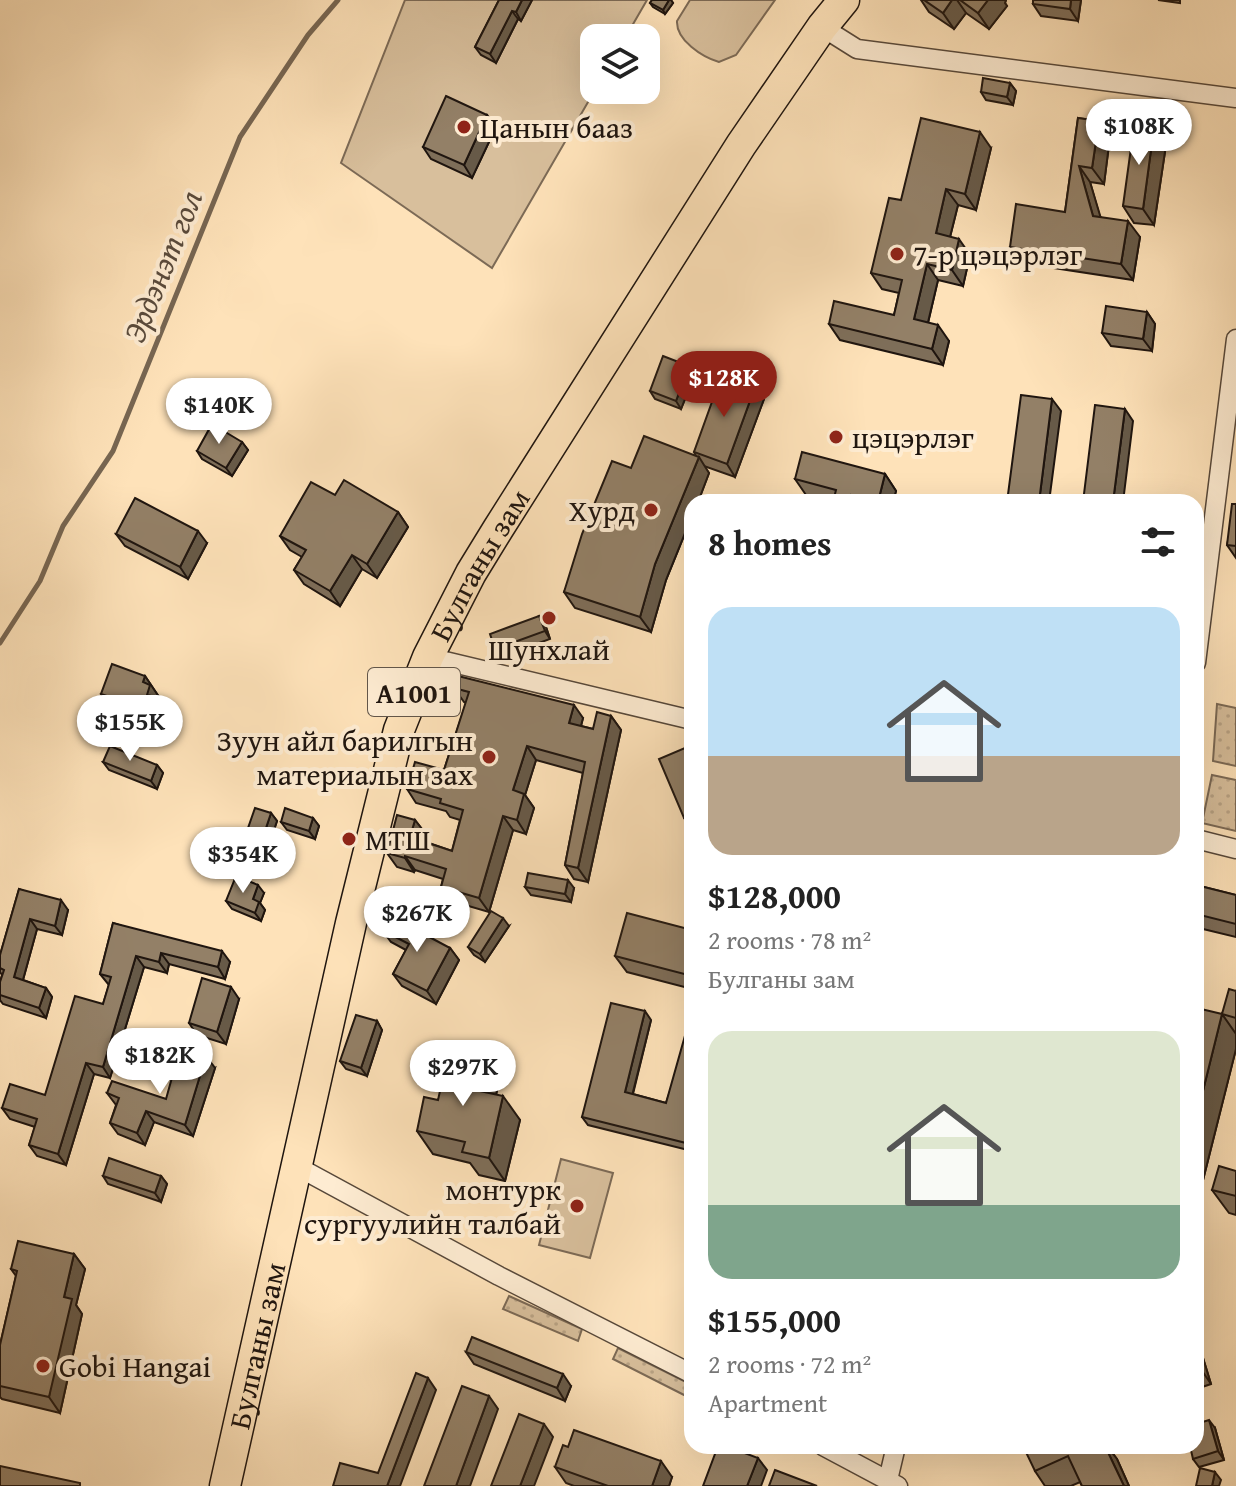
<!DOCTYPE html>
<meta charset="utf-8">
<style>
:root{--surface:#fff;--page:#f6f6f6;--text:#222;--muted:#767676;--accent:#8f2418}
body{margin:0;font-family:"Gentium Book Plus",serif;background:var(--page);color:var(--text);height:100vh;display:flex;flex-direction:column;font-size:30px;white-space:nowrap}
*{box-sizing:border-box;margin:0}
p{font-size:26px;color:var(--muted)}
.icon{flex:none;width:44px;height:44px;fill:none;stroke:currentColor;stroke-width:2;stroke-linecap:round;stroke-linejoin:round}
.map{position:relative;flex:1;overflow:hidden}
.panel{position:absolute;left:684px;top:494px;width:520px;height:960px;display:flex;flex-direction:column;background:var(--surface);border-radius:24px;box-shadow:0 8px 32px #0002}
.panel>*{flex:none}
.buttons{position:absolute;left:580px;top:24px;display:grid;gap:16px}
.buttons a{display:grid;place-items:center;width:80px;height:80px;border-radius:16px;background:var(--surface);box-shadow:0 8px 32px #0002;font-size:40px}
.price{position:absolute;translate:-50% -68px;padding:0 18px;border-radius:28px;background:#fff;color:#222;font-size:26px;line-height:52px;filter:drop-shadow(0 2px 4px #0008)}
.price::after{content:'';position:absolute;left:50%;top:48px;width:24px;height:18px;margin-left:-12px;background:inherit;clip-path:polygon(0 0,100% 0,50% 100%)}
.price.on{background:var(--accent);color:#fff}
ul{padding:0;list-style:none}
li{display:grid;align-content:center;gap:16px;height:424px;padding:0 24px}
li span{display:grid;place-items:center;height:248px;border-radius:24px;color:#555}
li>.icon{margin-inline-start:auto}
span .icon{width:144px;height:144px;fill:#fffc;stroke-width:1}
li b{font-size:34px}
h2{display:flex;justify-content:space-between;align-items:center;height:96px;padding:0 24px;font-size:34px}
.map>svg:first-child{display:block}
.grass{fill:url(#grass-dots);stroke:#7c6a56;stroke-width:2}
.pitch{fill:#d8bf9c;stroke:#7c6a56;stroke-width:2}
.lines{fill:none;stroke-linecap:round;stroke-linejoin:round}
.stream{stroke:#776652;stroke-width:5}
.minor-casing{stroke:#57483a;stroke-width:21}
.trunk-casing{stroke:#1f150f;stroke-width:33}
.minor{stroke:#feecd2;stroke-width:18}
.trunk{stroke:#fee2b9;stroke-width:30}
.wall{fill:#7e6e59;stroke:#1f150f;stroke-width:2}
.shaded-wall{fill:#675a48;stroke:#1f150f;stroke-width:2}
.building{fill:#938067;stroke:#1f150f;stroke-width:2}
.poi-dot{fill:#8f2418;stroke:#feecd2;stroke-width:3}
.labels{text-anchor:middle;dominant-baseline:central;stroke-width:8;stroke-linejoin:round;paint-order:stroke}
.shield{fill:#feecd2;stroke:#62564a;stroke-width:2}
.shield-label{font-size:28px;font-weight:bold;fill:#1f150f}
.poi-label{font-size:30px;fill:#1f150f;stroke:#feecd2;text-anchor:start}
.street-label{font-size:30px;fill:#1f150f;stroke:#feecd2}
.water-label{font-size:32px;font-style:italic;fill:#5a4b3c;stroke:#feecd2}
</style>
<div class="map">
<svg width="1236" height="1486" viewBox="0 0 1236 1486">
<defs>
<pattern id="grass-dots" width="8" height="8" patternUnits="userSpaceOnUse" patternTransform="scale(2)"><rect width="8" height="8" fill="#d8bf9c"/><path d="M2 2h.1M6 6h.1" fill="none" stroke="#b9a385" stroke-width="1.8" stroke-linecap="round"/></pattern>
</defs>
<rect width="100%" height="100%" fill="#fee2b9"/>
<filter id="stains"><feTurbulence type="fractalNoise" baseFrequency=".0025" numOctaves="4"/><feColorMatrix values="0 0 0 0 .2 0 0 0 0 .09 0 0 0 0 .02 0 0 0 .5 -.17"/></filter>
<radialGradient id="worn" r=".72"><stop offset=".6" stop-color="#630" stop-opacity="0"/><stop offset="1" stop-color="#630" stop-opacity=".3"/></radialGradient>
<g class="grass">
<path d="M1217,704L1236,708V766L1213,761Z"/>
<path d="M1212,775L1236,780V831L1202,823Z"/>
<path d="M509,1296L582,1329L578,1341L503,1309Z"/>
<path d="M618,1348L692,1385V1399L613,1359Z"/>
</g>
<g class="pitch">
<path d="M405,0H647L625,38H594L595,90L492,268L341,163Z"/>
<path d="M690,0H775L736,55L719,62C702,57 676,40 677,21Z"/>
<path d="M561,1159L613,1173L590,1258L539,1245Z"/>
</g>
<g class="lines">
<path class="stream" d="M0,643L40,581L63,526L113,451L240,137L308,35L338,0"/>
<defs>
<g id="minor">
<path d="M822,27L857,49L1236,98"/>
<path d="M428,657L692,720"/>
<path d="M1196,663L1236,339"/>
<path d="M1196,839L1236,849"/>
<path d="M298,1167L499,1276L692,1374"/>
<path d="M823,1446L898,1486"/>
<path d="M888,1480L896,1446"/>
</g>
<g id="trunk">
<path id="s1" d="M225,1486L351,923L399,730L428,657L471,573L498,529L741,145L822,27L844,0"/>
</g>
</defs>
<use href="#minor" class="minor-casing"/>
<use href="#trunk" class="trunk-casing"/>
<use href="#minor" class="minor"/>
<use href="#trunk" class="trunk"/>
</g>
<g class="wall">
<path d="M499,0H532L521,21L518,19L496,63L481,55L475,47Z"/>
<path d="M652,0H671L673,3L665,14L653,7L650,3Z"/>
<path d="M921,0H1006L1005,3L1007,6L989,29L966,13L954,29L929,12Z"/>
<path d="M1081,0L1078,21L1041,16L1033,4Z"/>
<path d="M1158,0H1180V3Z"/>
<path d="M1010,83L1016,91L1013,105L986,100L981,92Z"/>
<path d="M487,115L496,127L472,178L431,159L423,147Z"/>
<path d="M1078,118L1099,121L1110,137L1104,184L1090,182L1100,217L1140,237L1133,280L1021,263L1010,247L1065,212Z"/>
<path d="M1154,128L1166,145L1154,225L1134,223L1123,206Z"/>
<path d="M991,148L976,210L958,205L950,237L970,255L963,286L938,280L928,323L949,341L943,365L840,340L829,324L894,315L899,293L882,289L871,273L901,200Z"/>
<path d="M1147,312L1155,324L1152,351L1111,346L1102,333Z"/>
<path d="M695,374L681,409L655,399L650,391Z"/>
<path d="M755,387L764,399L735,477L704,466L709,473L698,502H692V516L666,580L651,632L575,608L564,592L631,468L696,456L694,452Z"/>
<path d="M242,442L248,450L232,476L202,459L197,451Z"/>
<path d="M885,474L896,491L893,502H831L806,495L795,479Z"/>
<path d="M335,495L398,512L408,527L377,578L362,569L340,606L304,584L294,570L302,557L290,550L280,536Z"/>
<path d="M1236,504V558L1227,545Z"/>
<path d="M116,534L207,543L188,579L125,546Z"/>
<path d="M539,616L545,624L550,639L501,657L495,649Z"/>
<path d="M145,676L159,697L157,704L160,709L155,722L110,706L101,694Z"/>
<path d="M454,688L583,718L581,726L593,729L611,716L621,730L588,882L574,879L565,865L583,773L536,760L525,795L534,808L526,834L513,830L489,912L451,901L441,887L443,879L415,870L414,872L397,867L387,853L415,820L425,833L423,841L452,851L460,820L450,817L446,811L416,803L407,789L444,770L466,703L464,702Z"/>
<path d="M692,745V829L684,818Z"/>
<path d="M103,762L157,765L163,773L157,789L109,770Z"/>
<path d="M271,813L277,821L269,845L252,839L247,831Z"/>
<path d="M313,818L319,826L315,839L287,830L281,822Z"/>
<path d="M1196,885L1236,895V937L1203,929L1197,954Z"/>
<path d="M525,887L574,888L571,902L531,895Z"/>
<path d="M19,889L68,910L62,935L37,929L23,980L46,988L52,997L46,1018L3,1004L0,1000V982L2,975L0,972V955Z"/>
<path d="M264,893L260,903L265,910L261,921L232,909L226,901Z"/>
<path d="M113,923L230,962L225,979L169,964L167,973L144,967L110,1078L94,1074L66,1165L37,1156L29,1145L35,1127L10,1119L2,1108L45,1095L103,1004L109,985L100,974Z"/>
<path d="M509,926L485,962L474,955L468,947Z"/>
<path d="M382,930L450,948L459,960L436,1004L402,986L393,974L406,950L391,942Z"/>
<path d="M692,930V989L627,972L615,956Z"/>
<path d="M1236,991V1049L1200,1192L1196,1191V1013L1222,1014Z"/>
<path d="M239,999L226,1044L197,1035L189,1023Z"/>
<path d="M651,1020L633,1094L666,1103L692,1026V1151L588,1125L582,1117Z"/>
<path d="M377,1021L382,1030L367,1076L346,1069L340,1061Z"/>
<path d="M215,1068L193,1136L154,1122L145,1145L118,1134L110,1123L116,1105L107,1093L166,1099Z"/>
<path d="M499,1082L496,1094L520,1120L505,1181L479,1175L470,1163L433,1154L417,1131L438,1100Z"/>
<path d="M1236,1171V1215L1229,1213L1212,1190Z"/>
<path d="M103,1176H161L167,1184L161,1202L108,1184Z"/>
<path d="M74,1254L85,1269L76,1305L82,1314L60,1413L2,1399L0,1397V1345L16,1276L11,1269Z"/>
<path d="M1196,1335L1211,1384L1196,1389Z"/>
<path d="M466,1352L571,1386L565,1401L474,1364Z"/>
<path d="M1215,1428L1224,1460L1199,1467L1193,1459Z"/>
<path d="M1077,1446H1107L1117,1459L1129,1486H1082L1080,1482L1071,1486H1045L1035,1471Z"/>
<path d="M555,1467L672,1477L669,1486H574L566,1483Z"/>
</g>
<g class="shaded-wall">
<path d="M522,0H532L521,21L516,12Z"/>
<path d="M669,0H671L673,3L665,14L663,10Z"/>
<path d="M952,0H957L966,13L954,29L943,13Z"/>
<path d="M988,0H1006L1005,3L1007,6L989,29L978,13Z"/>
<path d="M1071,0H1081L1078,21L1070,9Z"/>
<path d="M512,11L518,19L496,63L490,54Z"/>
<path d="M1010,83L1016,91L1013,105L1007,97Z"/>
<path d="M487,115L496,127L472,178L464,165Z"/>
<path d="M1099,121L1110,137L1104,184L1092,168Z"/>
<path d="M1154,128L1166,145L1154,225L1143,209Z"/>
<path d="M980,132L991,148L976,210L965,194Z"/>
<path d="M1079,166L1090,182L1105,232L1093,216Z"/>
<path d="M946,189L958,205L947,249L936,233Z"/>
<path d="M1128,221L1140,237L1133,280L1121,264Z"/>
<path d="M959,239L970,255L963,286L952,270Z"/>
<path d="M927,264L938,280L925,335L914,319Z"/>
<path d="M1147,312L1155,324L1152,351L1143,339Z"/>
<path d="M938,325L949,341L943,365L932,349Z"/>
<path d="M689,366L695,374L681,409L676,401Z"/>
<path d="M755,387L764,399L735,477L727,464Z"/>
<path d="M1052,399L1061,411L1049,502H1039Z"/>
<path d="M1125,409L1133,421L1123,502H1113Z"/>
<path d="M242,442L248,450L232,476L226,468Z"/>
<path d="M699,457L709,473L698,502H692V516L666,580L651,632L640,617L655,564Z"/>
<path d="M885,474L896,491L893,502H878Z"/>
<path d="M851,495L856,502H849Z"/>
<path d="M398,512L408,527L377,578L367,564Z"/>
<path d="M198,531L207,543L188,579L180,567Z"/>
<path d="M352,555L362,569L340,606L330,591Z"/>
<path d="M539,616L545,624L550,639L545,631Z"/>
<path d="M145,676L159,697L157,704L160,709L155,722L147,710V695L143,682Z"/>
<path d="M574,705L583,718L578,737L569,723Z"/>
<path d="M611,716L621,730L588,882L578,868Z"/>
<path d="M527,746L536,760L525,795L534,808L526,834L517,820L513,790Z"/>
<path d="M157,765L163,773L157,789L151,781Z"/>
<path d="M271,813L277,821L269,845L263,837Z"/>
<path d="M503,816L513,830L489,912L479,898Z"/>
<path d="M313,818L319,826L315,839L309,831Z"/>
<path d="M415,820L425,833L420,851L410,837Z"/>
<path d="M405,856L415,870L414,872L405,858Z"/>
<path d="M568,880L574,888L571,902L565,894Z"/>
<path d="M258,885L264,893L260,903L265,910L261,921L255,913L253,899Z"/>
<path d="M61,900L68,910L62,935L55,926Z"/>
<path d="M503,918L509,926L485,962L480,954Z"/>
<path d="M30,919L37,929L21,987L14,977Z"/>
<path d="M1196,919L1203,929L1197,954L1196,953Z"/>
<path d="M450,948L459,960L436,1004L427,991Z"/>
<path d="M222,951L230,962L225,979L218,967Z"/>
<path d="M161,953L169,964L167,973L159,962Z"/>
<path d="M136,956L144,967L110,1078L103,1067Z"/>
<path d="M231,987L239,999L226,1044L217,1032Z"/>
<path d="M46,988L52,997L46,1018L39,1008Z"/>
<path d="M645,1011L651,1020L631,1100L625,1092Z"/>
<path d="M1222,1014L1236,1034V1049L1200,1192L1196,1185V1119Z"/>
<path d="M377,1021L382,1030L367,1076L361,1068Z"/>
<path d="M206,1056L215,1068L193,1136L185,1125Z"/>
<path d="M483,1059L499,1082L492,1113L475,1090Z"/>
<path d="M86,1063L94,1074L66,1165L58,1154Z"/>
<path d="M503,1096L520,1120L505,1181L489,1158Z"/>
<path d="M146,1111L154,1122L145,1145L137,1133Z"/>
<path d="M161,1176L167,1184L161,1202L155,1193Z"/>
<path d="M74,1254L85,1269L76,1305L82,1314L60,1413L49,1397L64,1297Z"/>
<path d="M1196,1335L1211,1384L1196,1362Z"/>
<path d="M563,1374L571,1386L565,1401L557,1388Z"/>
<path d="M428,1378L436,1390L400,1486H387Z"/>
<path d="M489,1396L498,1409L470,1486H456Z"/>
<path d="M1209,1420L1215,1428L1224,1460L1218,1451Z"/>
<path d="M544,1424L553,1437L534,1486H520Z"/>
<path d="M1105,1446H1107L1117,1459L1129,1486H1124Z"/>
<path d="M758,1458L767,1470L761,1486H747Z"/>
<path d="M661,1461L672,1477L669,1486H652Z"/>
<path d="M1215,1472L1221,1480L1219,1486H1212Z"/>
</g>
<g class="building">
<path d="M499,0H522L516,12L512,11L490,54L475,47Z"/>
<path d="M652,0H669L663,10L650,3Z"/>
<path d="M924,0H952L943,13Z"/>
<path d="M960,0H988L978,13Z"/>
<path d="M1033,0H1071L1070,9L1033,4Z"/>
<path d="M983,78L1010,83L1007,97L981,92Z"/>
<path d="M446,96L487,115L464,165L423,147Z"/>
<path d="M921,118L980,132L965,194L946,189L936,233L959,239L952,270L927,264L914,319L938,325L932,349L829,324L834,301L894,315L902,280L871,273L889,198L901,200Z"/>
<path d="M1078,118L1099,121L1092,168L1079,166L1093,216L1128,221L1121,264L1010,247L1016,204L1065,212Z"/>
<path d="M1134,126L1154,128L1143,209L1123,206Z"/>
<path d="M1106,306L1147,312L1143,339L1102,333Z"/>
<path d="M663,356L689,366L676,401L650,391Z"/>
<path d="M722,374L755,387L727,464L694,452Z"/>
<path d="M1021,395L1052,399L1039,502H1007Z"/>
<path d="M1095,405L1125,409L1113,502H1083Z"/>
<path d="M212,424L242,442L226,468L197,451Z"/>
<path d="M644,436L699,457L655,564L640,617L564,592L582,534L612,461L631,468Z"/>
<path d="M802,452L885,474L878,502L851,495L849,502H833L836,490L795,479Z"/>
<path d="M344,480L398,512L367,564L352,555L330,591L294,570L306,550L280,536L311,482L335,495Z"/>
<path d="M135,498L198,531L180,567L116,534Z"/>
<path d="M1232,504H1236V546L1227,545Z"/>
<path d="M539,616L545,631L495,649L490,634Z"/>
<path d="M112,664L145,676L143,682L150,685L147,695L151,696L147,710L101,694Z"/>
<path d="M458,676L574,705L569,723L593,729L597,712L611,716L578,868L565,865L585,762L527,746L513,790L524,794L517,820L503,816L479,898L441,887L446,869L405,856V858L387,853L397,815L415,820L410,837L452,851L463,810L440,803L441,799L407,789L415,762L444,770L469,692L454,688Z"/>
<path d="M692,745V814L684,818L659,759Z"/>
<path d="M110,746L157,765L151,781L103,762Z"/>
<path d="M255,808L271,813L263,837L247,831Z"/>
<path d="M285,808L313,818L309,831L281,822Z"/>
<path d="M528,873L568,880L565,894L525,887Z"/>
<path d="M236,876L258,885L253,899L259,902L255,913L226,901Z"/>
<path d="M1196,885L1236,895V924L1196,914Z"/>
<path d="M19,889L61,900L55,926L30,919L14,977L46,988L39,1008L0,995V982L4,970L0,968V955Z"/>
<path d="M491,911L503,918L480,954L468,947Z"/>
<path d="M627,913L692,930V976L615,956Z"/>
<path d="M390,916L450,948L427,991L393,974L409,944L382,930Z"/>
<path d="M113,923L222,951L218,967L161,953L159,962L136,956L103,1067L86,1063L58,1154L29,1145L37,1119L2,1108L10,1084L45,1095L75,996L103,1004L111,977L100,974Z"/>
<path d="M202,978L231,987L217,1032L189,1023Z"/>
<path d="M1229,989L1236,991V1018L1222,1014Z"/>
<path d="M611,1003L645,1011L625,1092L666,1103L688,1025L692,1026V1138L690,1144L582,1117Z"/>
<path d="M1197,1008L1222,1014L1196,1119V1013Z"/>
<path d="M356,1015L377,1021L361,1068L340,1061Z"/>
<path d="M180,1049L206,1056L185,1125L146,1111L137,1133L110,1123L119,1098L107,1093L112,1081L166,1099Z"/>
<path d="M449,1051L483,1059L475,1090L503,1096L489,1158L462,1152L465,1142L417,1131L424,1097L438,1100Z"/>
<path d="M109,1158L161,1176L155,1193L103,1176Z"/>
<path d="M1219,1166L1236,1171V1196L1212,1190Z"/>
<path d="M18,1241L74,1254L64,1297L72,1299L49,1397L0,1386V1345L17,1271L11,1269Z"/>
<path d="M472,1337L563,1374L557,1388L466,1352Z"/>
<path d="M416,1373L428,1378L387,1486H333L340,1463L378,1473Z"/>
<path d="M462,1386L489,1396L456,1486H424Z"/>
<path d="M519,1414L544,1424L520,1486H491Z"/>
<path d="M1209,1420L1218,1451L1193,1459L1190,1446H1196V1424Z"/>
<path d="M574,1430L661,1461L652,1486H608L555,1467L563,1445L568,1447Z"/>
<path d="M718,1446H726L758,1458L747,1486H703Z"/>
<path d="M1023,1446H1066L1068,1450L1077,1446H1105L1124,1486H1082L1068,1456L1035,1471Z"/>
<path d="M0,1466L80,1483V1486H0Z"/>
<path d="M1200,1468L1215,1472L1212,1486H1196Z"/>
<path d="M775,1470L817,1486H769Z"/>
</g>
<g class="poi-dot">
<circle cx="464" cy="127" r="8"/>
<circle cx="897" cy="254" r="8"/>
<circle cx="836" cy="437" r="8"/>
<circle cx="651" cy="510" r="8"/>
<circle cx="549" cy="618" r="8"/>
<circle cx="489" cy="757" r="8"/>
<circle cx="349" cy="839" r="8"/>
<circle cx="577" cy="1206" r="8"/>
<circle cx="43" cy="1366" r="8"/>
</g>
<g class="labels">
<rect class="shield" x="368" y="668" width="92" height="48" rx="6"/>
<g class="shield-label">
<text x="414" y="692">A1001</text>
</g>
<g class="poi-label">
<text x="480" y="127">Цанын бааз</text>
<text x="913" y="254">7-р цэцэрлэг</text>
<text x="852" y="437">цэцэрлэг</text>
<text x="635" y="510" text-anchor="end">Хурд</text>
<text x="549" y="649" text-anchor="middle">Шунхлай</text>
<text x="473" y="740" text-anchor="end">Зуун айл барилгын<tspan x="473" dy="34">материалын зах</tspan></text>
<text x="365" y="839">МТШ</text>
<text x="561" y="1189" text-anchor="end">монтурк<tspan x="561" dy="34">сургуулийн талбай</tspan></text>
<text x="59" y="1366">Gobi Hangai</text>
</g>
<g class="street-label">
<text stroke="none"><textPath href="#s1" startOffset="960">Булганы зам</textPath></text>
<text stroke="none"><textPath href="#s1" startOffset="144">Булганы зам</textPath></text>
</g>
<g class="water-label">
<text transform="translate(162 266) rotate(-68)">Эрдэнэт гол</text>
</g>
</g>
<rect width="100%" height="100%" filter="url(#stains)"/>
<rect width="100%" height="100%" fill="url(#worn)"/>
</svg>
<div class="buttons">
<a><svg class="icon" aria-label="layers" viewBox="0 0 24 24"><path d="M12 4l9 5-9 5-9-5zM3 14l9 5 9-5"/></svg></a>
</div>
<b class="price" style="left:1139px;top:167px">$108K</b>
<b class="price on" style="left:724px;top:419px">$128K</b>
<b class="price" style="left:219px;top:446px">$140K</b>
<b class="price" style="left:130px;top:763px">$155K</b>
<b class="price" style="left:243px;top:895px">$354K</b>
<b class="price" style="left:417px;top:954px">$267K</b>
<b class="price" style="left:160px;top:1096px">$182K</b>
<b class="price" style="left:463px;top:1108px">$297K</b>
<section class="panel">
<h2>8 homes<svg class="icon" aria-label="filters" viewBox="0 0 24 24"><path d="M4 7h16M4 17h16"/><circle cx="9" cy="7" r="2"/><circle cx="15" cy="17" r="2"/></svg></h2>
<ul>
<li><span style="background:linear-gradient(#bfe0f5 60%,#b9a48a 0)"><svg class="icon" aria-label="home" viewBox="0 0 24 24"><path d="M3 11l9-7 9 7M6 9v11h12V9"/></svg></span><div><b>$128,000</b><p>2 rooms · 78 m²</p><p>Булганы зам</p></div></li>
<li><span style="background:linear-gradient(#dfe7d0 70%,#7fa58c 0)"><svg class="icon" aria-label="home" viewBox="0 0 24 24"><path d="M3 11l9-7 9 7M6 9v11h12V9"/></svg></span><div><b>$155,000</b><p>2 rooms · 72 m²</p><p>Apartment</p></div></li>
</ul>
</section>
</div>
